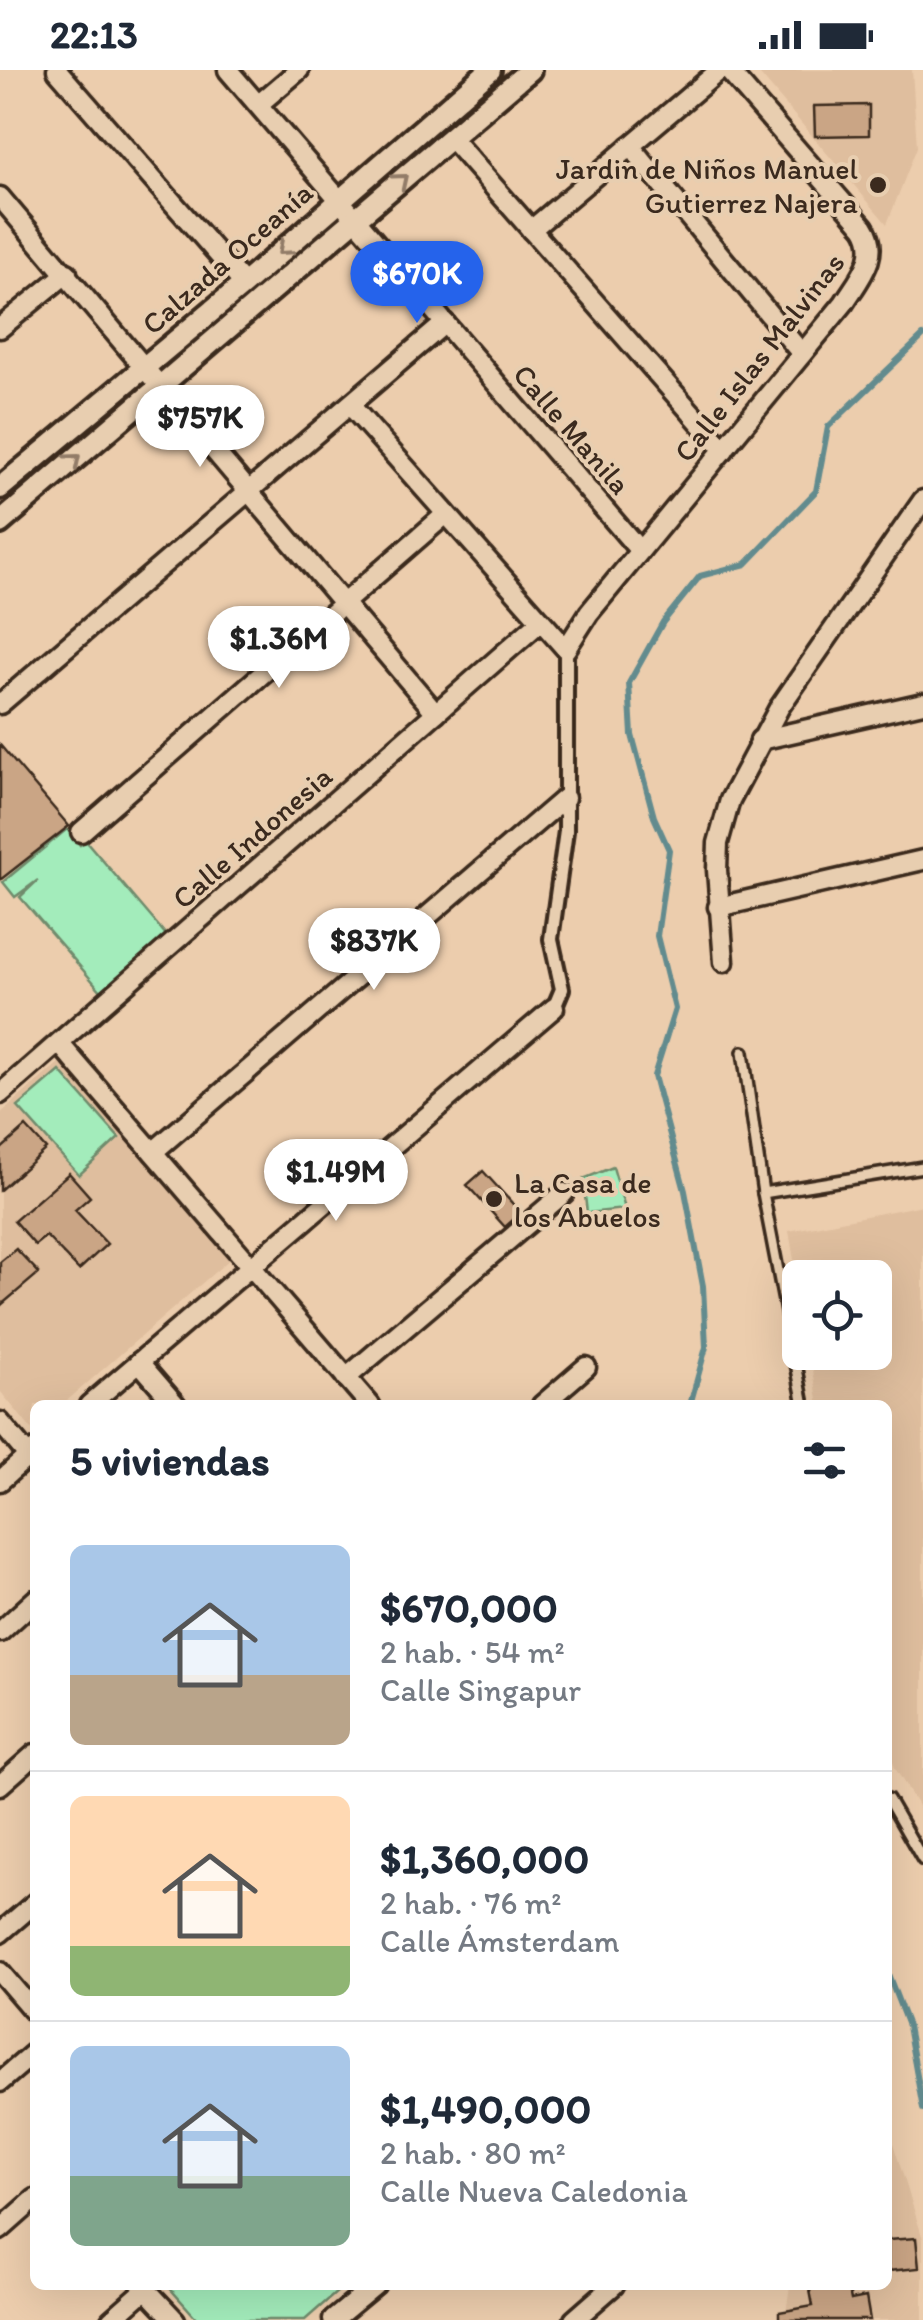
<!DOCTYPE html>
<html lang="es">
<meta charset="utf-8">
<style>
:root{--surface:#fff;--page:#f6f6f7;--text:#1f2937;--muted:#747a83;--line:#e0e1e3;--accent:#2563eb}
body{margin:0;font-family:Itim,sans-serif;background:var(--page);color:var(--text);height:100vh;display:flex;flex-direction:column;font-size:38px;white-space:nowrap}
*{box-sizing:border-box;margin:0}
p{font-size:32px;color:var(--muted)}
.icon{flex:none;width:55px;height:55px;fill:none;stroke:currentColor;stroke-width:2;stroke-linecap:round;stroke-linejoin:round}
.map{position:relative;flex:1;overflow:hidden}
.side{position:absolute;left:30px;top:1330px;width:862px;height:890px;display:flex;flex-direction:column;background:var(--surface);border-radius:15px;box-shadow:0 10px 40px #0002}
.side>*{flex:none}
.controls{position:absolute;left:782px;top:1190px;display:grid;gap:20px}
.controls a{display:grid;place-items:center;width:110px;height:110px;border-radius:15px;background:var(--surface);box-shadow:0 10px 40px #0002;font-size:50px}
.price{position:absolute;translate:-50% -85px;padding:0 22px;border-radius:35px;background:#fff;color:#222;font-size:32px;line-height:65px;filter:drop-shadow(0 2px 5px #0008)}
.price::after{content:'';position:absolute;left:50%;top:60px;width:30px;height:22px;margin-left:-15px;background:inherit;clip-path:polygon(0 0,100% 0,50% 100%)}
.price.selected{background:var(--accent);color:#fff}
ul{padding:0;list-style:none}
li{display:flex;align-items:center;gap:30px;height:250px;padding:0 40px}
li+li{border-top:2px solid var(--line)}
li span{display:grid;place-items:center;flex:none;width:280px;height:200px;border-radius:15px;color:#555}
li>.icon{margin-inline-start:auto}
span .icon{width:120px;height:120px;fill:#fffc;stroke-width:1}
li b{font-size:42px}
h2{display:flex;justify-content:space-between;align-items:center;height:120px;padding:0 40px;font-size:42px}
.status{display:flex;justify-content:space-between;align-items:center;height:70px;padding:0 50px;background:var(--surface);direction:ltr}
.status svg{height:28px;fill:currentColor}
.map>svg:first-child{display:block}
.built{fill:#dfbe9e}
.green{fill:#a3ecbb;stroke:#6f8b6c;stroke-width:2.5}
.lines{fill:none;stroke-linecap:round;stroke-linejoin:round}
.stream{stroke:#628b8e;stroke-width:6}
.building{fill:#caa585;stroke:#3b2a1e;stroke-width:2.5}
.service-casing{stroke:#3b2a1e;stroke-width:16}
.pedestrian-casing{stroke:#3b2a1e;stroke-width:20}
.minor-casing{stroke:#3b2a1e;stroke-width:25}
.tertiary-casing{stroke:#3b2a1e;stroke-width:28}
.service{stroke:#e8ceb0;stroke-width:9}
.pedestrian{stroke:#e8ceb0;stroke-width:12}
.minor{stroke:#e8ceb0;stroke-width:18}
.tertiary{stroke:#e8ceb0;stroke-width:20}
.oneway{stroke:#927c67}
.poi-dot{fill:#3b2a1e;stroke:#e8ceb0;stroke-width:4}
.labels{text-anchor:middle;dominant-baseline:central;stroke-width:8;stroke-linejoin:round;paint-order:stroke}
.poi-label{font-size:30px;fill:#3b2a1e;stroke:#e8ceb0;text-anchor:end}
.street-label{font-size:30px;fill:#3b2a1e;stroke:#e8ceb0}
</style>
<div class="status"><b>22:13</b><svg viewBox="0 0 49 12"><path d="M0 12V9h3v3zM5 12V6h3v6zM10 12V3h3v9zM15 12V0h3v12zM26 1h20v11H26zM47 4h2v5h-2z"/></svg></div>
<div class="map">
<svg width="923" height="2250" viewBox="0 0 923 2250">
<rect width="100%" height="100%" fill="#eccdad"/>
<filter id="ink" filterUnits="userSpaceOnUse"><feTurbulence type="fractalNoise" baseFrequency=".01" numOctaves="2"/><feDisplacementMap in="SourceGraphic" scale="20" xChannelSelector="R" yChannelSelector="G"/><feConvolveMatrix kernelMatrix="1 2 1 2 8 2 1 2 1" color-interpolation-filters="sRGB"/></filter>
<g filter="url(#ink)">
<g class="built">
<path d="M756,0H912L917,77L887,154Z"/>
<path d="M60,992L231,1188L62,1335H35L32,1360L0,1321V1044Z"/>
<path d="M923,1135V1744L895,1698L888,1674V1335H819L810,1283L875,1282V1208H800V1225L789,1161Z"/>
<path d="M888,2057L923,2169V2250H785L790,2215H888Z"/>
</g>
<g class="green">
<path d="M67,759L80,775L86,771L167,866L102,922L20,827L38,810L15,827L3,812Z"/>
<path d="M60,1001L119,1068L79,1105L18,1037Z"/>
<path d="M613,1097L625,1139L587,1143L583,1109Z"/>
<path d="M167,2215H345L305,2250H198Z"/>
</g>
<g class="lines">
<g class="stream">
<path d="M690,1335L706,1277L703,1216L685,1121L654,1006L675,939L657,866L669,780L654,747L632,665L629,613L663,552L700,506L746,494L816,421L828,357L923,266"/>
<path d="M888,1904L908,1956L923,2039"/>
</g>
</g>
<g class="building">
<path d="M869,35V65L815,66L814,36Z"/>
<path d="M0,675L69,756L0,810Z"/>
<path d="M26,1057L46,1079L0,1120V1080Z"/>
<path d="M483,1101L521,1143L505,1157L467,1115Z"/>
<path d="M69,1103L90,1127L75,1140L107,1174L79,1200L46,1166L35,1175L14,1151Z"/>
<path d="M16,1179L39,1203L0,1236V1192Z"/>
<path d="M916,2168L919,2198L888,2201V2170Z"/>
<path d="M809,2215H848L851,2230L866,2227L870,2250H779V2242L813,2236Z"/>
</g>
<g class="lines">
<defs>
<g id="service">
<path d="M743,982L763,1123L804,1335"/>
<path d="M763,1123L923,1097"/>
<path d="M888,1729L923,1790"/>
</g>
<path id="pedestrian" d="M554,938L562,919L551,869L566,761V579"/>
<g id="minor">
<path d="M57,0L244,214"/>
<path d="M228,0L640,481"/>
<path d="M259,34L299,0"/>
<path d="M451,68L724,380"/>
<path d="M630,76L802,284"/>
<path d="M0,127L436,643"/>
<path d="M531,160L720,0"/>
<path d="M0,258L67,203"/>
<path d="M350,335L566,579L589,543L844,233C859,209 882,185 864,157L728,0"/>
<path d="M0,634L445,253"/>
<path d="M760,670L923,633"/>
<path d="M81,762L446,444"/>
<path d="M718,837L923,790"/>
<path d="M724,892L717,800L718,773L730,730L779,638L923,430"/>
<path d="M59,973L370,1335"/>
<path d="M0,1024L541,551"/>
<path d="M153,1082L565,728"/>
<path d="M139,1292L176,1335"/>
<path d="M346,1308L564,1123"/>
<path d="M89,1335L554,938"/>
<path d="M542,1335L586,1297"/>
<path d="M0,1352L35,1394"/>
<path d="M0,1411L35,1380"/>
<path d="M0,1562L35,1530"/>
<path d="M0,1715L35,1684"/>
<path d="M0,1863L35,1833"/>
<path d="M0,1902L35,1943"/>
<path d="M0,2012L35,1982"/>
<path d="M0,2160L35,2129"/>
<path d="M142,2215L175,2250"/>
<path d="M111,2250L146,2219"/>
<path d="M333,2250L375,2215"/>
<path d="M574,2250L614,2215"/>
</g>
<g id="tertiary">
<path d="M0,418L244,214L490,0"/>
<path d="M0,453L530,0"/>
</g>
</defs>
<use href="#service" class="service-casing"/>
<use href="#pedestrian" class="pedestrian-casing"/>
<use href="#minor" class="minor-casing"/>
<use href="#tertiary" class="tertiary-casing"/>
<use href="#service" class="service"/>
<use href="#pedestrian" class="pedestrian"/>
<use href="#minor" class="minor"/>
<use href="#tertiary" class="tertiary"/>
</g>
<defs><path id="oneway-chevron" d="M-2-3.5L2.5 0L-2 3.5" fill="none" stroke-width="1.6" stroke-linecap="round" stroke-linejoin="round" transform="scale(2.5)"/></defs>
<g class="oneway">
<use href="#oneway-chevron" transform="translate(401 110) rotate(-40)"/>
<use href="#oneway-chevron" transform="translate(284 179) rotate(139)"/>
<use href="#oneway-chevron" transform="translate(74 390) rotate(-40)"/>
</g>
</g>
<g class="poi-dot">
<circle cx="878" cy="115" r="10"/>
<circle cx="494" cy="1129" r="10"/>
</g>
<g class="labels">
<g class="poi-label">
<text x="858" y="98">Jardin de Niños Manuel<tspan x="858" dy="34">Gutierrez Najera</tspan></text>
<text x="514" y="1112" text-anchor="start">La Casa de<tspan x="514" dy="34">los Abuelos</tspan></text>
</g>
<g class="street-label">
<text transform="translate(227 188) rotate(-41)">Calzada Oceanía</text>
<text transform="translate(759 287) rotate(-52)">Calle Islas Malvinas</text>
<text transform="translate(572 359) rotate(49)">Calle Manila</text>
<text transform="translate(252 767) rotate(-41)">Calle Indonesia</text>
</g>
</g>
</svg>
<div class="controls">
<a><svg class="icon" aria-label="locate" viewBox="0 0 24 24"><circle cx="12" cy="12" r="6"/><path d="M12 2v4M12 18v4M2 12h4M18 12h4"/></svg></a>
</div>
<b class="price selected" style="left:417px;top:256px">$670K</b>
<b class="price" style="left:200px;top:400px">$757K</b>
<b class="price" style="left:279px;top:621px">$1.36M</b>
<b class="price" style="left:374px;top:923px">$837K</b>
<b class="price" style="left:336px;top:1154px">$1.49M</b>
<section class="side">
<h2>5 viviendas<svg class="icon" aria-label="filters" viewBox="0 0 24 24"><path d="M4 7h16M4 17h16"/><circle cx="9" cy="7" r="2"/><circle cx="15" cy="17" r="2"/></svg></h2>
<ul>
<li><span style="background:linear-gradient(#a9c7e8 65%,#b9a48a 0)"><svg class="icon" aria-label="home" viewBox="0 0 24 24"><path d="M3 11l9-7 9 7M6 9v11h12V9"/></svg></span><div><b>$670,000</b><p>2 hab. · 54 m²</p><p>Calle Singapur</p></div></li>
<li><span style="background:linear-gradient(#ffd9b3 75%,#8fb573 0)"><svg class="icon" aria-label="home" viewBox="0 0 24 24"><path d="M3 11l9-7 9 7M6 9v11h12V9"/></svg></span><div><b>$1,360,000</b><p>2 hab. · 76 m²</p><p>Calle Ámsterdam</p></div></li>
<li><span style="background:linear-gradient(#a9c7e8 65%,#7fa58c 0)"><svg class="icon" aria-label="home" viewBox="0 0 24 24"><path d="M3 11l9-7 9 7M6 9v11h12V9"/></svg></span><div><b>$1,490,000</b><p>2 hab. · 80 m²</p><p>Calle Nueva Caledonia</p></div></li>
</ul>
</section>
</div>
